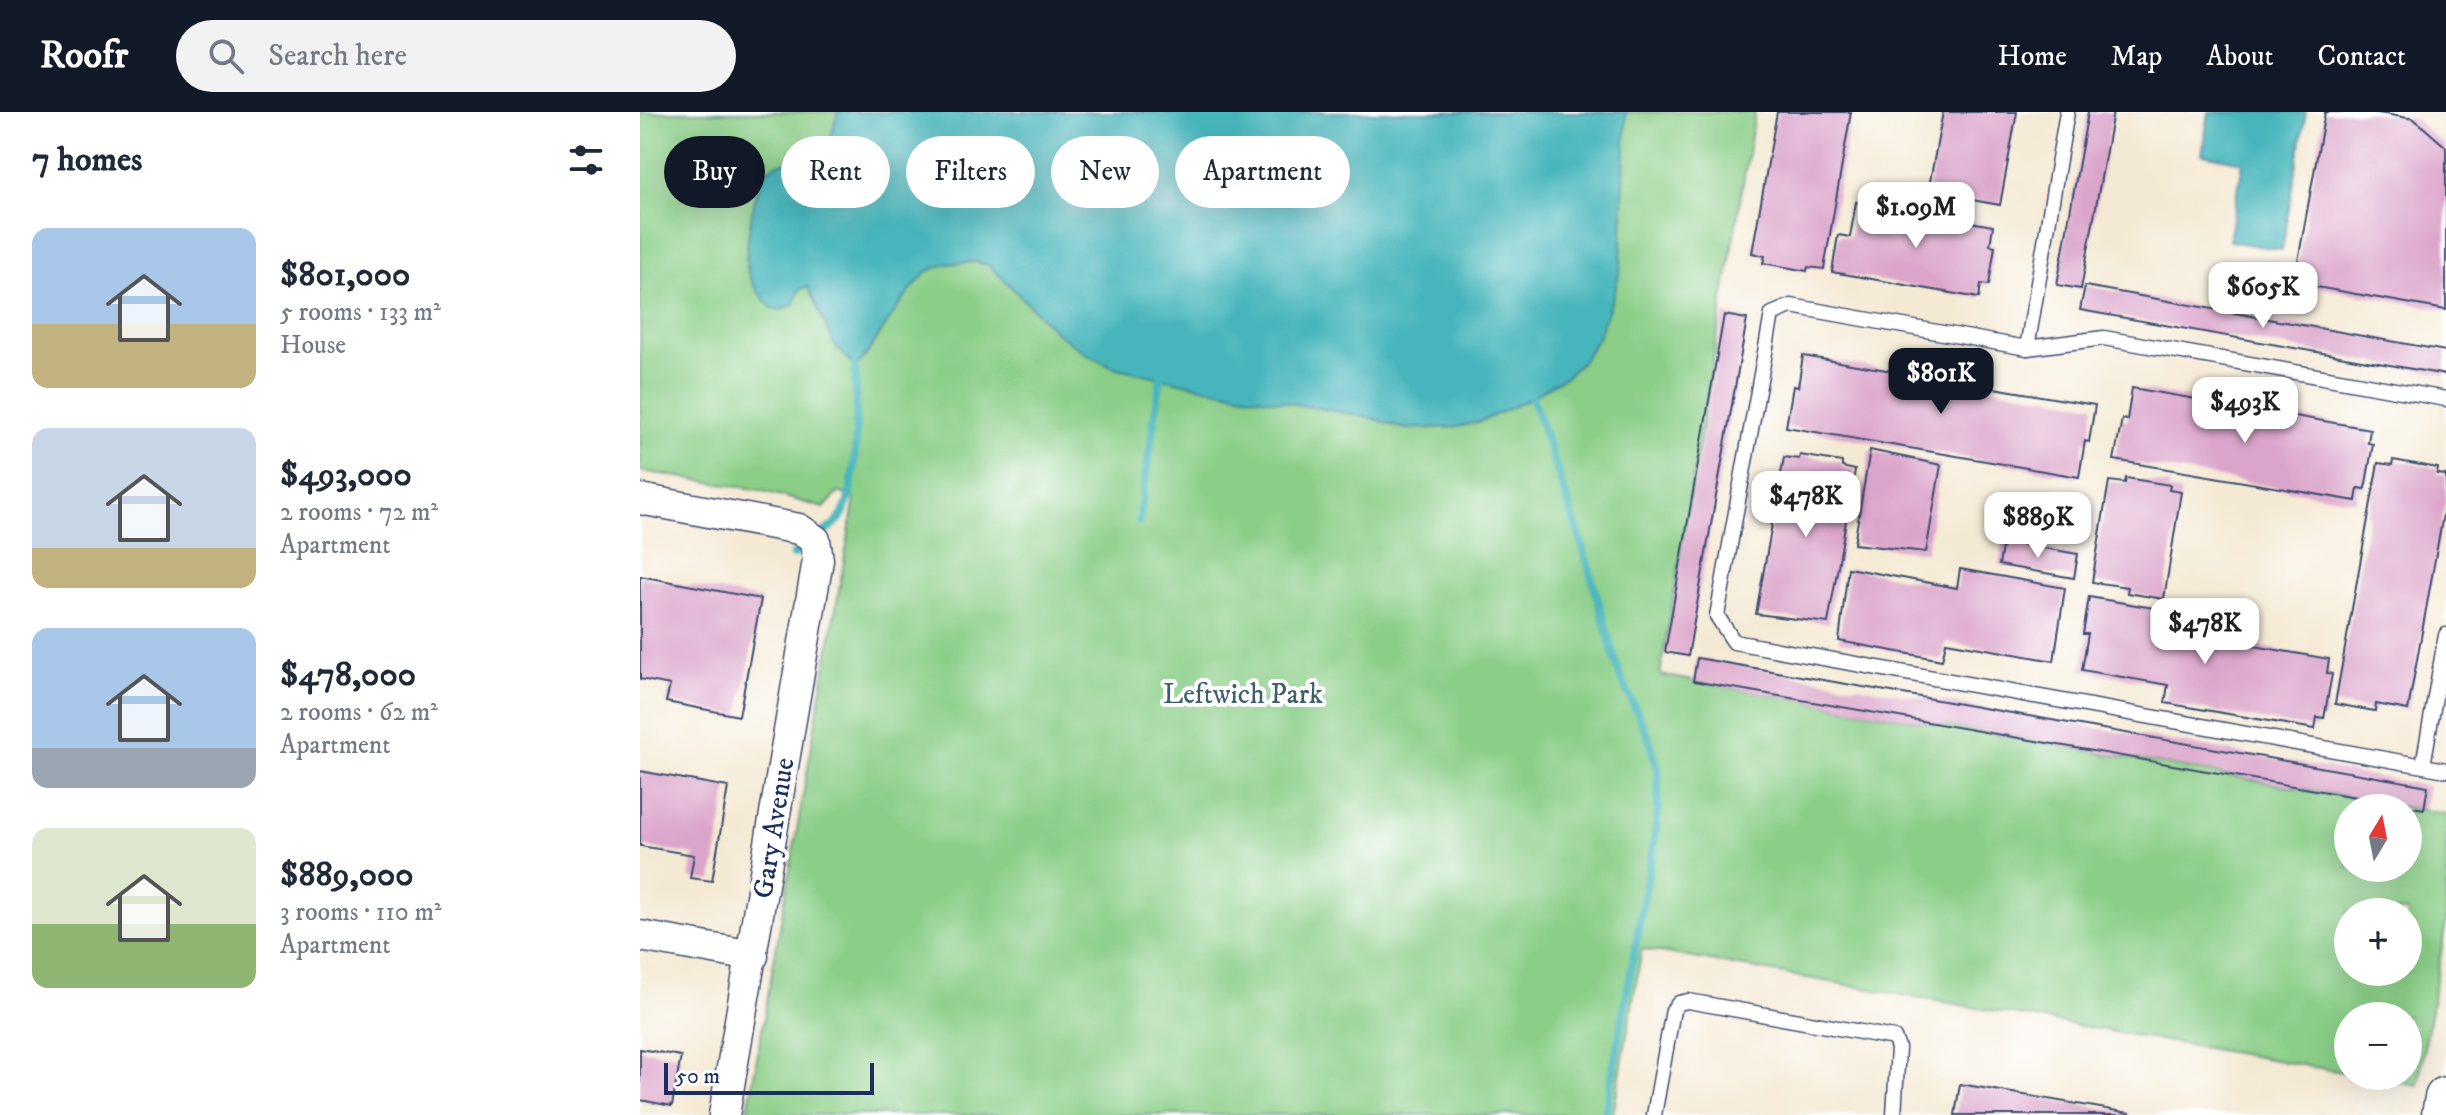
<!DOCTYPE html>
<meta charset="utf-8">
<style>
:root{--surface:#fff;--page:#f2f2f3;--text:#1f2937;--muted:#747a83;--accent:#111827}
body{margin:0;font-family:"IM FELL DW Pica",serif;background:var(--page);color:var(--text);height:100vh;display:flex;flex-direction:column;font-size:30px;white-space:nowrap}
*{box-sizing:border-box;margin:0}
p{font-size:26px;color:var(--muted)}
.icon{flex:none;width:44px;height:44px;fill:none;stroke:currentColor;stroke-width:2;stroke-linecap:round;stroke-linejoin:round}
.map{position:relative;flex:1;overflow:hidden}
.panel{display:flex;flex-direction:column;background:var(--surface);width:640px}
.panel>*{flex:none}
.banner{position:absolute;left:24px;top:24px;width:760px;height:72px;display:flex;gap:16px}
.needle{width:52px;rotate:10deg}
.buttons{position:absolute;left:1694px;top:682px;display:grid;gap:16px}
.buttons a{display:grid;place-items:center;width:88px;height:88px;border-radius:50%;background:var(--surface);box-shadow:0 8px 32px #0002;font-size:40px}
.scale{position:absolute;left:24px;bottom:20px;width:210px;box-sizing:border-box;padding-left:8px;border:4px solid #1b2f5e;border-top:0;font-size:22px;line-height:28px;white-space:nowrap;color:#1b2f5e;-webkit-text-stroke:6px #fff;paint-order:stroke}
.price{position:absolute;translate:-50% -68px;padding:0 18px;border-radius:16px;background:#fff;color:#222;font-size:26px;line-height:52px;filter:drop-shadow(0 2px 4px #0008)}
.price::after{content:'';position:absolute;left:50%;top:48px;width:24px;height:18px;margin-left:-12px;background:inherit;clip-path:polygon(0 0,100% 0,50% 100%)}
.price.selected{background:var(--accent);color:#fff}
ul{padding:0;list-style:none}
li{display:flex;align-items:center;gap:24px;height:200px;padding:0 32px}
li span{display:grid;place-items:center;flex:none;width:224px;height:160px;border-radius:16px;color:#555}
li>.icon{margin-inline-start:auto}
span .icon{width:96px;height:96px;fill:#fffc;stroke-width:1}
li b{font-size:34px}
h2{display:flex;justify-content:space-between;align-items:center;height:96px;padding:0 32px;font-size:34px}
.tag{padding:0 28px;border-radius:36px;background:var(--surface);box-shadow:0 8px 32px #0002;font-size:28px;line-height:72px}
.tag.selected{background:var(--accent);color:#fff}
header{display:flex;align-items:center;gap:48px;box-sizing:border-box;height:112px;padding:0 40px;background:var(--accent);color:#fff}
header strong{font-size:38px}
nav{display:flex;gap:44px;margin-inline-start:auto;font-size:28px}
.search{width:560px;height:72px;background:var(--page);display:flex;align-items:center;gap:20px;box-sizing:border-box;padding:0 28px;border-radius:44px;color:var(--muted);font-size:30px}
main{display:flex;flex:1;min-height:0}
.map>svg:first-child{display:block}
.green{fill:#8ace87;stroke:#527e72;stroke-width:2;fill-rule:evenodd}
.water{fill:#46b6bc;stroke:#30728d;stroke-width:2}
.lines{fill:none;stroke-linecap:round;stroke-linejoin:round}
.stream{stroke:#46b6bc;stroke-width:8}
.building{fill:#dba5cb}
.lane-casing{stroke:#3c4b70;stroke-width:17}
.street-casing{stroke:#3c4b70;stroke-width:33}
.secondary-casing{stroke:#3c4b70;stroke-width:45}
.lane{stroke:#fff;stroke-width:14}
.street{stroke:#fff;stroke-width:30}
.secondary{stroke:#fff;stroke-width:42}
.labels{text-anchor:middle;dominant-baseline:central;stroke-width:8;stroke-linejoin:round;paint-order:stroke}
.park-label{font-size:28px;fill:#3c5f6a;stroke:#fff}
.street-label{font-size:28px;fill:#1b2f5e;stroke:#fff}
</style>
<header>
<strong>Roofr</strong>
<div class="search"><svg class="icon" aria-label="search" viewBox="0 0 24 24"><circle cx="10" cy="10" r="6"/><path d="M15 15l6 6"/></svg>Search here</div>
<nav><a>Home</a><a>Map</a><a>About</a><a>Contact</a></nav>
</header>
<main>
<section class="panel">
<h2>7 homes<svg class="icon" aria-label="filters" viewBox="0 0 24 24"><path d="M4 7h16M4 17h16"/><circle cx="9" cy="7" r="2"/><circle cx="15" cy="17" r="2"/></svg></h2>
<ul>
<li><span style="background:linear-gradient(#a9c7e8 60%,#c2b280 0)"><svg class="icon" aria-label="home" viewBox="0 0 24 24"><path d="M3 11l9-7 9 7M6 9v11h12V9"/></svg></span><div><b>$801,000</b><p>5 rooms · 133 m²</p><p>House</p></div></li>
<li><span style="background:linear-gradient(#c9d6e8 75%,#c2b280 0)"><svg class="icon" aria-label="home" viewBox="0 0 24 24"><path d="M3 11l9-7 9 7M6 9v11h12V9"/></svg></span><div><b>$493,000</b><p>2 rooms · 72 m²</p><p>Apartment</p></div></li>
<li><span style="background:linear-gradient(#a9c7e8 75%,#9aa5b1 0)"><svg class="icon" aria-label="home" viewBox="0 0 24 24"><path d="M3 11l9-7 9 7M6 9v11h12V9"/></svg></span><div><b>$478,000</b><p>2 rooms · 62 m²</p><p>Apartment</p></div></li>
<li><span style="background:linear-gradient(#dfe7d0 60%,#8fb573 0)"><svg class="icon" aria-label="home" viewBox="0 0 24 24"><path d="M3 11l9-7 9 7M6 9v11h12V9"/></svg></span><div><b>$889,000</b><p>3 rooms · 110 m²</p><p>Apartment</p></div></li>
</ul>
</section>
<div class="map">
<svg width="1806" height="1003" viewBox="0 0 1806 1003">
<rect width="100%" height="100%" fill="#fff"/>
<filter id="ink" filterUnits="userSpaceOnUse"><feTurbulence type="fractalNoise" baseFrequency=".0125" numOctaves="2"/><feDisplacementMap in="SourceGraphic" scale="16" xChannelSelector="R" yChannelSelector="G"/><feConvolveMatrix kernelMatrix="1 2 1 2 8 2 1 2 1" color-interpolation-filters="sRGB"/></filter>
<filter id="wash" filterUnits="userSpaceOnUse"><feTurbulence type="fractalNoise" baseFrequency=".006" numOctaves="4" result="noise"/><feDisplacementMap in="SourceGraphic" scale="32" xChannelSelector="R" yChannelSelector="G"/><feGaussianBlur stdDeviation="1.8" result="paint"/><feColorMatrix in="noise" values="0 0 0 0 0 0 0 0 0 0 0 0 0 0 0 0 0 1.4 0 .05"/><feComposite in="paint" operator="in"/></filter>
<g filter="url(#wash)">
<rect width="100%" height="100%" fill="#f4e9d3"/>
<path class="green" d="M0,0H1115L1020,563L1806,702V811L1778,973L1725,964H1768V904H1708V961L1002,837L973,1003H107L215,387L199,380L184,396L120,378L0,359ZM1708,696H1768V756H1708ZM1708,800H1768V860H1708Z"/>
<g class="water">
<path d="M198,0H986L981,153L975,179L958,226L943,248L928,263L885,289L842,309L817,315L765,317L732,306L567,276L473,255L447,242L416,220L358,162L348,153L335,150L306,152L286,160L260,192L224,246L215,255L195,234L168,175L160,177L153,193L141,198L132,196C122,186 113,175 108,161C103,142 114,74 127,59C142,42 169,57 183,40C192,30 194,12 198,0Z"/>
<path d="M1569,0H1666L1642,138L1589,129L1603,50L1562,42Z"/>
</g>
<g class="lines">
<g class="stream">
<path d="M892,285L941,429L979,561L1010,629L1018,657V699L1014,730L965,1003"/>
<path d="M499,409L521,264"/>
<path d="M180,424C185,419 194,414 199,408C220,381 216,290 215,255"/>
<path d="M153,443L169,432"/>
</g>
</g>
<g id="blocks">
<g class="building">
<path d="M1137,0H1211L1184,157L1168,155L1167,159L1123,151L1125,144L1112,141Z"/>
<path d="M1303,0H1377L1360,93L1288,80Z"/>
<path d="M1448,0H1473L1441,177L1417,173Z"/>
<path d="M1685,0H1732L1774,7L1806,35V198L1654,171Z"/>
<path d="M1216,90L1353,114L1350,133L1355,134L1349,173L1341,172L1339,186L1192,160L1198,123L1210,125Z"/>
<path d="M1445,174L1806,239V263L1440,198Z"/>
<path d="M1084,203L1107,207L1048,544L1025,540Z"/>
<path d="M1163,244L1455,293L1449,330L1445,329L1439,365L1146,315L1153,274L1158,275Z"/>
<path d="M1492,276L1730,317L1728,331L1733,332L1725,377L1718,376L1716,389L1474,348L1482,307L1487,308Z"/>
<path d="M1230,338L1301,353L1286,440L1214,432Z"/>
<path d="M1160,343L1202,350V355L1215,358L1188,511L1116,502L1144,345L1159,347Z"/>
<path d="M1753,348L1798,356L1797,362L1806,363V386L1768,598L1736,592L1735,599L1695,592L1738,351L1752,353Z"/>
<path d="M1486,366L1530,373L1529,378L1541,380L1524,487L1487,481L1488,475L1452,470L1469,369L1485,371Z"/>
<path d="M1363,429L1438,442L1434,466L1359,453Z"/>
<path d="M1208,456L1317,476L1320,457L1425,476L1414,549L1306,530L1302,548L1199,529Z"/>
<path d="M0,464L121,487L99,604L26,590L30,573L0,567Z"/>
<path d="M1449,485L1543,501L1540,521L1689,547L1687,561L1692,562L1684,606L1677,605L1675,617L1525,591L1528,573L1442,558L1448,522H1443Z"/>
<path d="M1057,546L1788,674L1784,697L1053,569Z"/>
<path d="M0,659L88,675L72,769L50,766L54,743L0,734Z"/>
<path d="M0,937L41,944L32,994L0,988Z"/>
<path d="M1320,972L1490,1001V1003H1315Z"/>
</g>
</g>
</g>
<g filter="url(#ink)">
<use href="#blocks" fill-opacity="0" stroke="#3c4b70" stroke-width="2"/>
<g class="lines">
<defs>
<g id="lane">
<path d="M1427,0L1387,236L1151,194L1132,202L1077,504L1094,530L1806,658"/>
<path d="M1387,236L1464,226L1806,287"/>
<path d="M1783,653L1806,523"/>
<path d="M1014,1003L1033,898L1039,891L1048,889L1254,926L1258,936L1254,1003"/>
</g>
<g id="street">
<path d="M0,387L159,417L175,428L178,448L84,1003"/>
<path d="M0,824L113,844"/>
</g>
<path id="secondary" d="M1803,1003L1806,986"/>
</defs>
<use href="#lane" class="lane-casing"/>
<use href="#street" class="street-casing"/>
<use href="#secondary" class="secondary-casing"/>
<use href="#lane" class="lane"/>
<use href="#street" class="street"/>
<use href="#secondary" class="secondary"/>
</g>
</g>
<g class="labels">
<g class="park-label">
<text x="603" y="582">Leftwich Park</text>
</g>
<g class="street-label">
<text transform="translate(134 716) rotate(-81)">Gary Avenue</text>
</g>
</g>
</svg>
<div class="buttons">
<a><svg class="needle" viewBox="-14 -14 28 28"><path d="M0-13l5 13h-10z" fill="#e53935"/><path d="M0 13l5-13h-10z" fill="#747a83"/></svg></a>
<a>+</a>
<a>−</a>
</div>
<div class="scale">50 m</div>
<b class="price" style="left:1276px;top:138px">$1.09M</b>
<b class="price" style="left:1623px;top:218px">$605K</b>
<b class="price selected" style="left:1301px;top:304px">$801K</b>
<b class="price" style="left:1605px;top:333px">$493K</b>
<b class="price" style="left:1166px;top:427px">$478K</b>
<b class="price" style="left:1398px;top:448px">$889K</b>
<b class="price" style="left:1565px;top:554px">$478K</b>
<div class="banner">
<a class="tag selected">Buy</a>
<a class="tag">Rent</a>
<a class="tag">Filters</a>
<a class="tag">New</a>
<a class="tag">Apartment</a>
</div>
</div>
</main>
